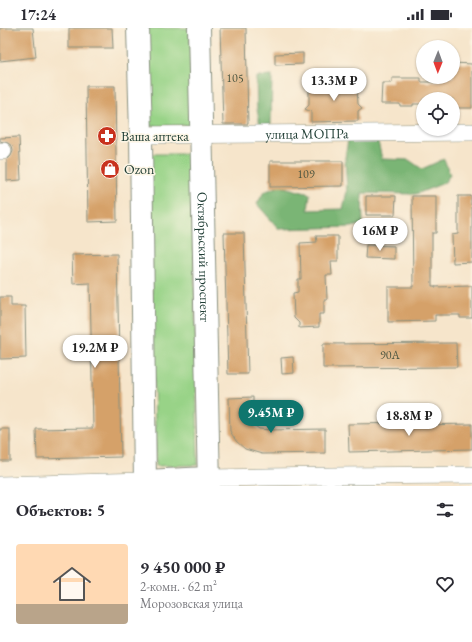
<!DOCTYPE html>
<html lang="ru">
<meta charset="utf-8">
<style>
:root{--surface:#fff;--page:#f7f7f7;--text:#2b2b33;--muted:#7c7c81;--accent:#0f766e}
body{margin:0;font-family:"EB Garamond",serif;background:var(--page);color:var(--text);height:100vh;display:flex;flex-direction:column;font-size:15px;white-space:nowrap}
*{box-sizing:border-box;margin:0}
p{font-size:13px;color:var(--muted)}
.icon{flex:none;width:22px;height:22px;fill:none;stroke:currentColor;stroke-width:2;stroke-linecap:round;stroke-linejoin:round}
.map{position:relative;height:458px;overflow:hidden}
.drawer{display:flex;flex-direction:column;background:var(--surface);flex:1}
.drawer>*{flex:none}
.needle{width:26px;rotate:181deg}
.tools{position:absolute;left:416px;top:12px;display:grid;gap:8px}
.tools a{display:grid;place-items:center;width:44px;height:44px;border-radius:50%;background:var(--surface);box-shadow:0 1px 3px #0004;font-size:20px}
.price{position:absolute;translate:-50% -34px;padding:0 9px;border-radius:14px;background:#fff;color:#222;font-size:13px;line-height:26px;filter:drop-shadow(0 1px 2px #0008)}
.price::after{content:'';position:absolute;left:50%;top:24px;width:12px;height:9px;margin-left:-6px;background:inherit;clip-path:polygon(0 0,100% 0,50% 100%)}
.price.on{background:var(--accent);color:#fff}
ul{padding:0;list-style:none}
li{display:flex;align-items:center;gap:12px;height:100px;padding:0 16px}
li span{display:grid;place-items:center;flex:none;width:112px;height:80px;border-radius:4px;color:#555}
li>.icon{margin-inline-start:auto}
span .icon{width:48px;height:48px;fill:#fffc;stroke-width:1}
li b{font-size:17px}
h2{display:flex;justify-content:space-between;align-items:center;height:48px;padding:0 16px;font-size:17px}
.status{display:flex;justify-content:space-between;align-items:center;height:28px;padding:0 20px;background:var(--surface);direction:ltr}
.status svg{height:11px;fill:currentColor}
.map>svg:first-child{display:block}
.green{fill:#98d387;stroke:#5c885e}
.forest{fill:#7ab574;stroke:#4c7954}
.building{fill:#d5a169}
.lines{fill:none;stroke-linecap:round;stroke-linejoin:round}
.minor-casing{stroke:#8a9180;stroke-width:18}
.major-casing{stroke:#8a9180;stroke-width:24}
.minor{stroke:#fff;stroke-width:17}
.major{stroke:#fff;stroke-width:22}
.labels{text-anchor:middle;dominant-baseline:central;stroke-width:3;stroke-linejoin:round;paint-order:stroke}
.number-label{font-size:12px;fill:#4c5641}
.street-label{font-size:14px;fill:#1f3d34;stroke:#fcf5e5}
.poi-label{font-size:14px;fill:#1f3d34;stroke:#fcf5e5;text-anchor:start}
</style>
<div class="status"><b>17:24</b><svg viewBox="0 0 49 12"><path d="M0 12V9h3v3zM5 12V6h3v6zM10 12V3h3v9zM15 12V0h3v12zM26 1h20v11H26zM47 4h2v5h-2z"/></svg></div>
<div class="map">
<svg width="472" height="458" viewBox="0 0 472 458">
<rect width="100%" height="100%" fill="#fcf5e5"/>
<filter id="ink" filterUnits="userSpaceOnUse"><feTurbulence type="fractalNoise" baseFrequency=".025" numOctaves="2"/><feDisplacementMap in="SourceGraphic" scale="8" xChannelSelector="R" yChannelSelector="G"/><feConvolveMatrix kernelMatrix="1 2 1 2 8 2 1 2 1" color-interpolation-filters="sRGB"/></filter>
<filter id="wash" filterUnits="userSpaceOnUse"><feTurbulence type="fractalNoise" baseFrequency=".012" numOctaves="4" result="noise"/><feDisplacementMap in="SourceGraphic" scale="16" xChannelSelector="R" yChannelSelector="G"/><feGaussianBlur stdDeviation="0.9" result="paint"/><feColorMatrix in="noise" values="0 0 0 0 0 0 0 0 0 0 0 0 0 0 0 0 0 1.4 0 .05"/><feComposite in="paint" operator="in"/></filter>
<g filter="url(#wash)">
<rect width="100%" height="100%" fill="#f6e5cb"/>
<g class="green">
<path d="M146,0H190L192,97L148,98Z"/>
<path d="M149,126H192L198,437L156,438Z"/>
</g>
<g class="forest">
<path d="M272,48L271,96L260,97L257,81L256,49Z"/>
<path d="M348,112L378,114L382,131L409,132L422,141L444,131L450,147L444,155L416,166L362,165L363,196L352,199L279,201L257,176L264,164L280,158L310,166L308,182L343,181L347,163L345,130Z"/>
</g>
<g id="blocks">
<g class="building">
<path d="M0,0H33L36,29L0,33Z"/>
<path d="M69,0H112L113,20H69Z"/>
<path d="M220,0H246L248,96H223Z"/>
<path d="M303,25V36L275,37V26Z"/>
<path d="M453,35L472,36V80H453V71H423V76H413V78H400V76H381L382,55H392V50H421V54H438L445,49H453Z"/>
<path d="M351,53V61H357L358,76L362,80L358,83V93L311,94V84L305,81L309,77V61H316V54Z"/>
<path d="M86,58H115L117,193L88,194Z"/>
<path d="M19,109L21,152L7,153V132L11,128L13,123L12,118L8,115L0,113V110Z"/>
<path d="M270,133H343V158L270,159Z"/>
<path d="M366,168H396L395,187H366Z"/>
<path d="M412,168H436V205H432V258H435V259L472,258V290H460V287H435V293L388,294V259H413Z"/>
<path d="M458,168H471V177H472V234L453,235L452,207L458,206Z"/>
<path d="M224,205H244L248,346H228Z"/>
<path d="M316,208H338V233H331L332,247H326L327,272H324V286H319V299L299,300V295L294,290L293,265L298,264V251H301L300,215L317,214Z"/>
<path d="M366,217L394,218V231L365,230Z"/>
<path d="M117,226L121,429L37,431L36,401L93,400L90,255L73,256L72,227Z"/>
<path d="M0,269H11V278H25L26,330L0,331Z"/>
<path d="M456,315L457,339L323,340V316Z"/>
<path d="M293,329L294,345L282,346L281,330Z"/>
<path d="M253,369V394L255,398L259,401L270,402L325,401V425L262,426L245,421L236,413L230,403L229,370Z"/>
<path d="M417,395V397L472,396V421L349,424L348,396Z"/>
<rect x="0" y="401" width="10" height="32"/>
</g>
</g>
</g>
<g filter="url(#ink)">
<use href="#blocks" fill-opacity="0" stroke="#8a9180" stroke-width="1"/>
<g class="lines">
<defs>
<g id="minor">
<path id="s1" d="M141,107L472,104"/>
<path d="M0,123H3"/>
<path d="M208,450L330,448L472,447"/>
<path d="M0,457L145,453"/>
</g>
<g id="major">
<path d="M138,0L141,107L145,458"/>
<path id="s2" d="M199,0L209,458"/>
<path d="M145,453L208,450"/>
</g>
</defs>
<use href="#minor" class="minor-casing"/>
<use href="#major" class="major-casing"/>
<use href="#minor" class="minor"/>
<use href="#major" class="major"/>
</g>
</g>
<defs>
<symbol id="pharmacy-disc" viewBox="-11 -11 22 22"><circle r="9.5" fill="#c8321e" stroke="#fcf5e5"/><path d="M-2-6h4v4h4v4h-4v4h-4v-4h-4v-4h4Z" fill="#fff"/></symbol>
<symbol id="shop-disc" viewBox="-11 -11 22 22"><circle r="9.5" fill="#c8321e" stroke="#fcf5e5"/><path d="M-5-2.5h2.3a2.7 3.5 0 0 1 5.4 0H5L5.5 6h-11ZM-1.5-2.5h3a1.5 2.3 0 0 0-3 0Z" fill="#fff"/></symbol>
</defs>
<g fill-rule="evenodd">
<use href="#pharmacy-disc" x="96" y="97" width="22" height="22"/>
<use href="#shop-disc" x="99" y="130" width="22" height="22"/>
</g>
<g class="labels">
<g class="number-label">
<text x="235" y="50">105</text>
<text x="306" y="146">109</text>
<text x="390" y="327">90А</text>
</g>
<g class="street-label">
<text stroke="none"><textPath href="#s1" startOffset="166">улица МОПРа</textPath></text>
<text stroke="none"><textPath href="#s2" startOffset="229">Октябрьский проспект</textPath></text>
</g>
<g class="poi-label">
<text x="121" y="108">Ваша аптека</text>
<text x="124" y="141">Ozon</text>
</g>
</g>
</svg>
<div class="tools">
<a><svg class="needle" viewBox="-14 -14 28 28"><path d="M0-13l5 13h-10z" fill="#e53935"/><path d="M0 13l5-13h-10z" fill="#7c7c81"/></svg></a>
<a><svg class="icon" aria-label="locate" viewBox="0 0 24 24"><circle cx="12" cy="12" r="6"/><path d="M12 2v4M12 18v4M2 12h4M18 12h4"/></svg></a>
</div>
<b class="price" style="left:334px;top:74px">13.3M ₽</b>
<b class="price" style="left:380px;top:224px">16M ₽</b>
<b class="price" style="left:95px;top:341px">19.2M ₽</b>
<b class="price on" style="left:271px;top:406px">9.45M ₽</b>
<b class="price" style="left:409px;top:409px">18.8M ₽</b>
</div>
<section class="drawer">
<h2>Объектов: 5<svg class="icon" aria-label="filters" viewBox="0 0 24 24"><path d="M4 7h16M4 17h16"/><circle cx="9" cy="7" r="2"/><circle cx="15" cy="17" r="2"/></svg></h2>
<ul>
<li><span style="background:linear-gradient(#ffd9b3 75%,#b9a48a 0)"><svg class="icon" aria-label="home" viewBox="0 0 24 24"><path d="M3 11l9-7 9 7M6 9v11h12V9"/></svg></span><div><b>9 450 000 ₽</b><p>2-комн. · 62 m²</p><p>Морозовская улица</p></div><svg class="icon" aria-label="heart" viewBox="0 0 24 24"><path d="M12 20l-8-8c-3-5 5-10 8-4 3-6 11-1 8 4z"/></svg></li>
</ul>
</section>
